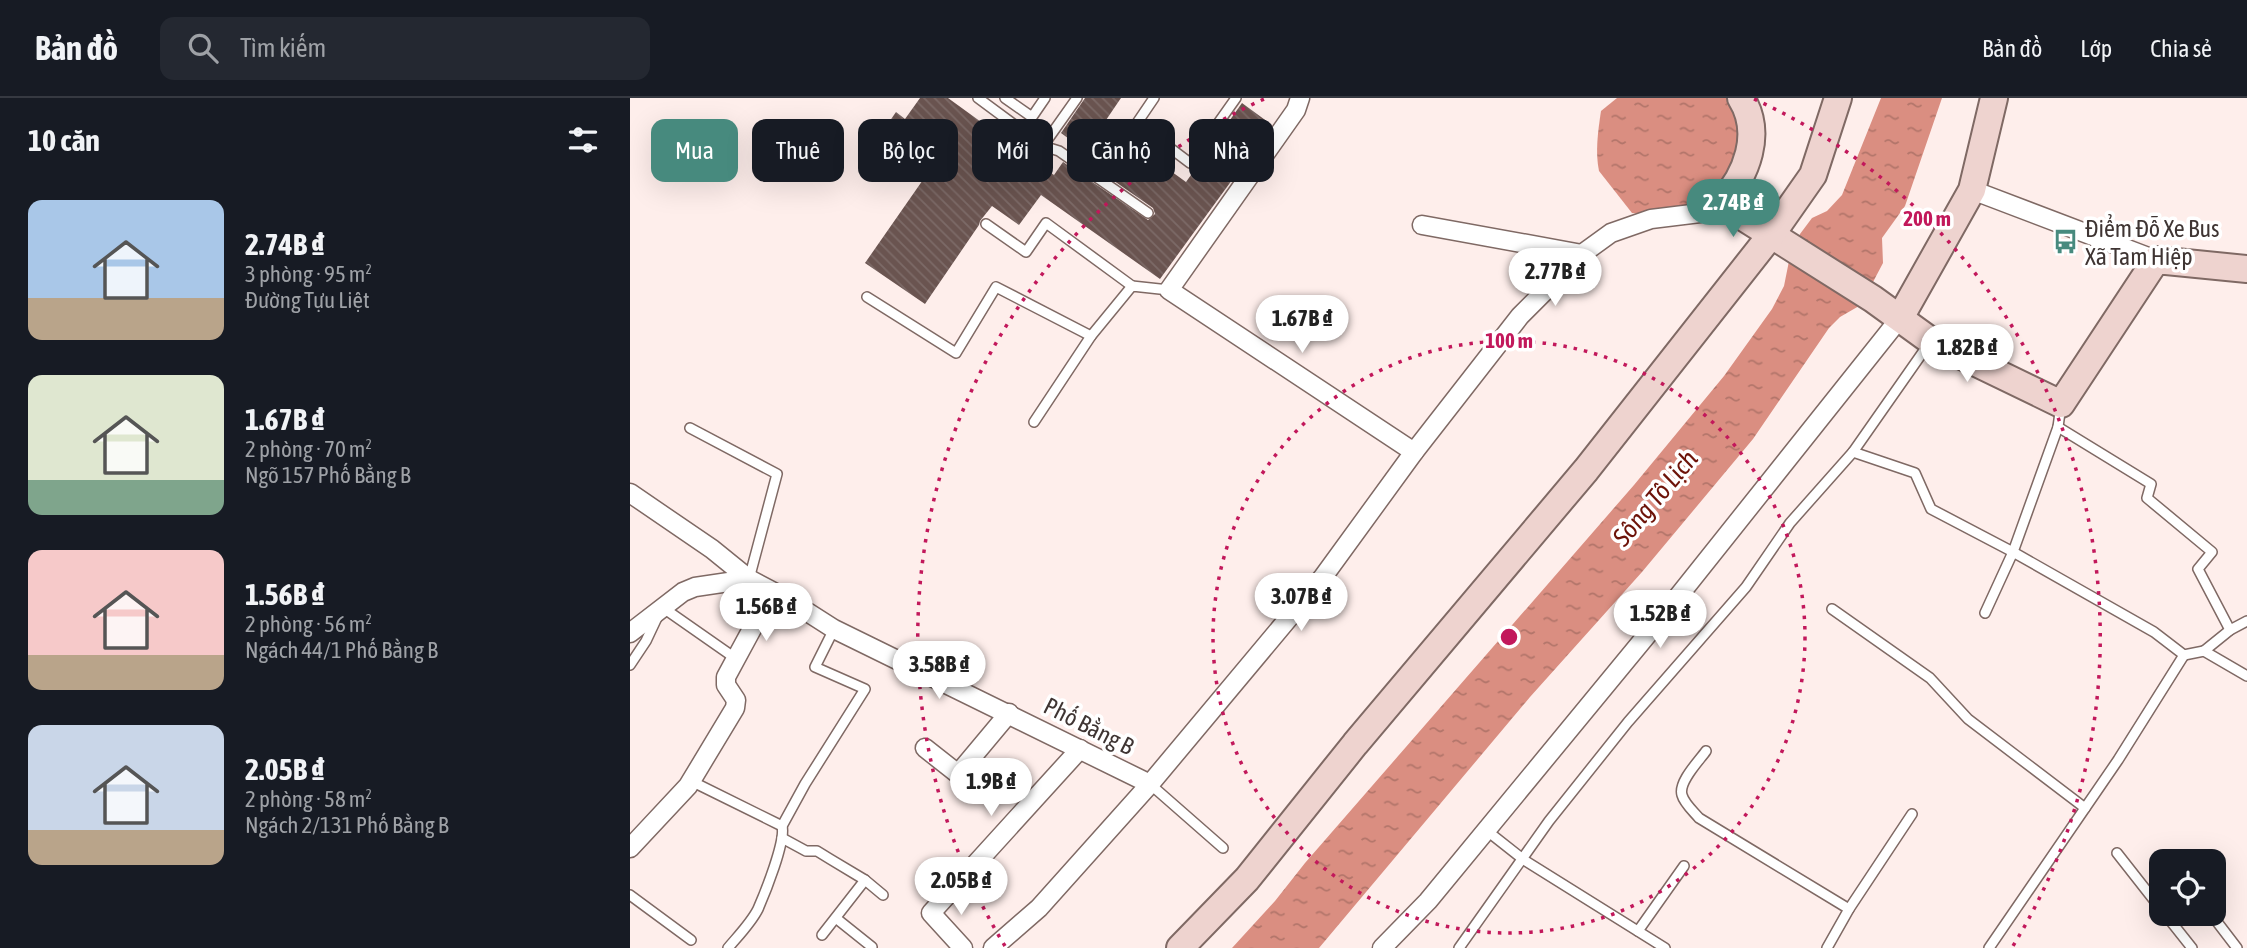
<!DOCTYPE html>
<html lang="vi">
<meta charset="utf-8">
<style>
:root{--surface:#171b24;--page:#242831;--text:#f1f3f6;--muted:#9ea1a6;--line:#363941;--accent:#478a7e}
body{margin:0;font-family:"Asap Condensed",sans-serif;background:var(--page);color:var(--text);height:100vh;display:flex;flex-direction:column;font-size:26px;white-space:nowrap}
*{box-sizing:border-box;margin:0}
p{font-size:23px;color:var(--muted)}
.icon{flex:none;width:38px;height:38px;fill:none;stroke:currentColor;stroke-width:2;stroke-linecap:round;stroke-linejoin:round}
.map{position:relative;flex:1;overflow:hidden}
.drawer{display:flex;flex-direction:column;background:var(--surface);width:630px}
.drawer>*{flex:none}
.top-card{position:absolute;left:21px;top:21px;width:665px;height:63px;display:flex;gap:14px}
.controls{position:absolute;left:1519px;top:751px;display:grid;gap:14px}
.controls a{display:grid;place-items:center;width:77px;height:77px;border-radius:14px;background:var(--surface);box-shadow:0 7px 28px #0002;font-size:35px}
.price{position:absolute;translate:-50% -60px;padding:0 16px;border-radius:24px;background:#fff;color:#222;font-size:23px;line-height:46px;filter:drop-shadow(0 2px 4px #0008)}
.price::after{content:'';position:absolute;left:50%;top:42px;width:21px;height:16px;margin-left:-10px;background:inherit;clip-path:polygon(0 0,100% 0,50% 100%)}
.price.selected{background:var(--accent);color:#fff}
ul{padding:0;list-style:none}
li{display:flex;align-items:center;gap:21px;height:175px;padding:0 28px}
li span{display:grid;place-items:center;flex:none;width:196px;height:140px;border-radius:14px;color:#555}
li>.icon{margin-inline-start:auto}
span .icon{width:84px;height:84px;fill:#fffc;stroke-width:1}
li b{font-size:30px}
h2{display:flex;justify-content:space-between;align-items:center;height:84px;padding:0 28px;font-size:30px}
.chip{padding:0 24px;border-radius:14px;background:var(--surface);box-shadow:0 7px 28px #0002;font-size:24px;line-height:63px}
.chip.selected{background:var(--accent);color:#fff}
header{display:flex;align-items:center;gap:42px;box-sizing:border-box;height:98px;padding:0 35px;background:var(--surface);border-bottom:2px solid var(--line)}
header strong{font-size:33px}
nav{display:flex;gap:38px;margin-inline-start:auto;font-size:24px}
.search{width:490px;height:63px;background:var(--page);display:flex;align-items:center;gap:18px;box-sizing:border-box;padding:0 24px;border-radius:14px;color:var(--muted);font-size:26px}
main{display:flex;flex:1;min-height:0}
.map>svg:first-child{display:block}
.water{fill:url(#water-ripples)}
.building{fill:url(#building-back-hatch)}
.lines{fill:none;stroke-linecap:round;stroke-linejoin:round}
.lane-casing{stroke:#7f6964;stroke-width:12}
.street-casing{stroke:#7f6964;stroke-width:21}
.secondary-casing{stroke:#7f6964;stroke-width:30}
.lane{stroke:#fff;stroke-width:9}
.street{stroke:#fff;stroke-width:18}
.secondary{stroke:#eed3cf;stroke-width:26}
.ring{fill:none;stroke:#c2185b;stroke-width:3.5;stroke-dasharray:3.5 7}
.labels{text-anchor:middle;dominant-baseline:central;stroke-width:7;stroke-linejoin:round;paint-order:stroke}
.poi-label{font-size:24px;fill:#3f3533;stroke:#fff;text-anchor:start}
.street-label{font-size:24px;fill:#3f3533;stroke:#fff}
.water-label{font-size:26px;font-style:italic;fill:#6d1309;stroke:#fff}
.centre{fill:#c2185b;stroke:#fff;stroke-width:3.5}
.ring-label{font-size:21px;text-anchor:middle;font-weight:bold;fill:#c2185b;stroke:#fff;stroke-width:7;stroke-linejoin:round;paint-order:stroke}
</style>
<header>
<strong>Bản đồ</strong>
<div class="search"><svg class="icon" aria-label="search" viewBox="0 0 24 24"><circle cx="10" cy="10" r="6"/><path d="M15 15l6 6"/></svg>Tìm kiếm</div>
<nav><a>Bản đồ</a><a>Lớp</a><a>Chia sẻ</a></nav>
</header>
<main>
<section class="drawer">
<h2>10 căn<svg class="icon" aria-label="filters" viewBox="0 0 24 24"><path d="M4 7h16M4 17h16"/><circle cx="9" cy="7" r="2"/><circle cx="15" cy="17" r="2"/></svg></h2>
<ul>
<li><span style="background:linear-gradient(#a9c7e8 70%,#b9a48a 0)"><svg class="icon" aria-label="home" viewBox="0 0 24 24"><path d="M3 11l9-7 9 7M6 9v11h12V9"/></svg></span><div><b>2.74B ₫</b><p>3 phòng · 95 m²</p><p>Đường Tựu Liệt</p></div></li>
<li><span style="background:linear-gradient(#dfe7d0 75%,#7fa58c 0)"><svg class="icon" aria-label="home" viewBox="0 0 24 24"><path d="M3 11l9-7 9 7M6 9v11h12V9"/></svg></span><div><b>1.67B ₫</b><p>2 phòng · 70 m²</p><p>Ngõ 157 Phố Bằng B</p></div></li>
<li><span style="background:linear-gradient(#f6c9c9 75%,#b9a48a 0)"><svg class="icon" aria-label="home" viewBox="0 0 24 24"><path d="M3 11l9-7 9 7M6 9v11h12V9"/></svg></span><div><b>1.56B ₫</b><p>2 phòng · 56 m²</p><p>Ngách 44/1 Phố Bằng B</p></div></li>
<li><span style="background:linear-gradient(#c9d6e8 75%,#b9a48a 0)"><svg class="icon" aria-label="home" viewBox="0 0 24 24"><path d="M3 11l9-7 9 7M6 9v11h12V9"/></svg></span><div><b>2.05B ₫</b><p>2 phòng · 58 m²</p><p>Ngách 2/131 Phố Bằng B</p></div></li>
</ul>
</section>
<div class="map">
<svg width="1617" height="850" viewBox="0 0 1617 850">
<defs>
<pattern id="water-ripples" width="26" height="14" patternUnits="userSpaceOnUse" patternTransform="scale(1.75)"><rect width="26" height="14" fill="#da8e81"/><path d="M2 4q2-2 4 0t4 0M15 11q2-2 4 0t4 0" fill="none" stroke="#b2756a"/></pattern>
<pattern id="building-back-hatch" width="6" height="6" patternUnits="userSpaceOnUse" patternTransform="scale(1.75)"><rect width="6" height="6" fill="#6a5450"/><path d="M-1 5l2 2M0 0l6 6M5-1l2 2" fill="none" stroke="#7c6a67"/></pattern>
</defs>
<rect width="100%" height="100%" fill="#feeeeb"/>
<g class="water">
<path d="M987,0H1105L1119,48L1085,101L1067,109L1021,117L1002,115L969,73C965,54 968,33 971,13Z"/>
<path d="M1251,0H1312L1275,108L1252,140L1253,165L1243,184L1229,208L1210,219L1199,230L1123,341L1012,474L900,599L689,850H602L645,803L675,765L1004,387L1094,278L1142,211L1154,188L1159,163L1170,136L1182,120L1197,113L1212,97Z"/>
</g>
<path class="building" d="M290,0H318L424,77L433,64L518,122L525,116L523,110L441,53L446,46L431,35L455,0H491L474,25L556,84L612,5L642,27L530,181L411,97L389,127L362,108L350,123L349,127L295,206L235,165L304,66L255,30L266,14L275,21Z"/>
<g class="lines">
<defs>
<g id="lane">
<path d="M348,0L413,48L429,53L518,115"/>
<path d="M375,0L402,19L415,0"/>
<path d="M524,0L507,25L560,65L606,0"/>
<path d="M413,48L447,0"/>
<path d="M356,126L396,154L416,125L502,188"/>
<path d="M237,199L326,255L366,189L461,238L502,188L539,192"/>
<path d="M1431,307L1428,329L1383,454L1524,534L1554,557L1574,553L1617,578"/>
<path d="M404,324L461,238"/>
<path d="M1428,329L1521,386L1517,400L1582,454L1568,471L1600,532"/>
<path d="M60,330L147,376L119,481"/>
<path d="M1223,354L1285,375L1301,411L1383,454L1355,515"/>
<path d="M1202,511L1300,580L1338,621L1455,710"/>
<path d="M1574,553L1600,532L1617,523"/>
<path d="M0,567L16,543L32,509L105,560"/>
<path d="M1076,653C1069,663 1048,684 1052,697C1054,705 1063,713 1069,720L1219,811"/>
<path d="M61,683L152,728"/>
<path d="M520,686L593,750"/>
<path d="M856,732L894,762L1035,850"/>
<path d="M152,740L176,753H187L200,761L235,782L253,797"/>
<path d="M1487,755L1531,811"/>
<path d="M0,797L61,842"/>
<path d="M1535,816L1562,850"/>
<path d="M1581,816L1607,850"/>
<path d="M207,821L242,849L241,850"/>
<path d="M1008,833L1054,768"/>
<path d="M192,837L235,782"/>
<path d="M98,850C108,838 121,825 128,811C135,795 156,743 152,728L175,686L235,591L185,569L204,531"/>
<path d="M829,850L919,723L998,624L1116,489L1160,425L1223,354L1300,244"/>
<path d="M1197,850L1219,811L1282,716"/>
<path d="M1359,850L1488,662L1554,557"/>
</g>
<g id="street">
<path d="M670,0L666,12L539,192L784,354"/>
<path d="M1342,92L1526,162"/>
<path d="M792,127L952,156"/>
<path d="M0,395L82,451L119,481L157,501L204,531L520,686"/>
<path d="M0,535L53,494L65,489L119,481"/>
<path d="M295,650L328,676L379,615"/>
<path d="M0,750L58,688L105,610L106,602L96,587V579L142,494"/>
<path d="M333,850L301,815L450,651"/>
<path d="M363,850L409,810L520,686L693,479L784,354L890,218L952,156L981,135L1021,121L1070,115L1091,105"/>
<path d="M752,850L798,803L1031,520L1270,220"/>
</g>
<g id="secondary">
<path d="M1111,0C1133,35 1117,77 1091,105L1243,201L1301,243L1431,306L1526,162L1617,171"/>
<path d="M1270,220L1342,92L1364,0"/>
<path d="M550,850L617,781L725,646L956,372L1141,137L1183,77L1208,0"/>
</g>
</defs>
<use href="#lane" class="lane-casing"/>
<use href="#street" class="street-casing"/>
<use href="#secondary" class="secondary-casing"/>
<use href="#lane" class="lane"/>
<use href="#street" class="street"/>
<use href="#secondary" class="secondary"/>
</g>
<g class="ring">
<circle cx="879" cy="539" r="296"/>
<path d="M375 848A591 591 0 0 1 634 1M1124 1A591 591 0 0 1 1383 848"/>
</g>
<defs>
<symbol id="bus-bare" viewBox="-9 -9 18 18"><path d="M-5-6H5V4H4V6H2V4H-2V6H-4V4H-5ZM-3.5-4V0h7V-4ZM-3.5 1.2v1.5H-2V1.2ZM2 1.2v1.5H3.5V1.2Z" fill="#478a7e" stroke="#fff" stroke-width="2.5" paint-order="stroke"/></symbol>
</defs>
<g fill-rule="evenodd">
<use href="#bus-bare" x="1418" y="126" width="35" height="35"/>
</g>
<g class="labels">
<g class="poi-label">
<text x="1455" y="130">Điểm Đỗ Xe Bus<tspan x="1455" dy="28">Xã Tam Hiệp</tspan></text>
</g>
<g class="street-label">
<text transform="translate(459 628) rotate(27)">Phố Bằng B</text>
</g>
<g class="water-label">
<text transform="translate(1025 400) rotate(-50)">Sông Tô Lịch</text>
</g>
</g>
<circle cx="879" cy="539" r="10" class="centre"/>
<g class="ring-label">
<text x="1297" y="128">200 m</text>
<text x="879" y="250">100 m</text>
</g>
</svg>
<div class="controls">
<a><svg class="icon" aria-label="locate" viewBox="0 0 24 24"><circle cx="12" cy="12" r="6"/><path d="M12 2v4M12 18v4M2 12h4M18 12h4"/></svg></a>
</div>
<b class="price selected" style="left:1103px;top:141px">2.74B ₫</b>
<b class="price" style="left:925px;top:210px">2.77B ₫</b>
<b class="price" style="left:672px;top:257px">1.67B ₫</b>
<b class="price" style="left:1337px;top:286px">1.82B ₫</b>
<b class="price" style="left:671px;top:535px">3.07B ₫</b>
<b class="price" style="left:136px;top:545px">1.56B ₫</b>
<b class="price" style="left:1030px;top:552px">1.52B ₫</b>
<b class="price" style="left:309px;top:603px">3.58B ₫</b>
<b class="price" style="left:361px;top:720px">1.9B ₫</b>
<b class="price" style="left:331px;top:819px">2.05B ₫</b>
<div class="top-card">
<a class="chip selected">Mua</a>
<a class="chip">Thuê</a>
<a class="chip">Bộ lọc</a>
<a class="chip">Mới</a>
<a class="chip">Căn hộ</a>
<a class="chip">Nhà</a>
</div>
</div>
</main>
